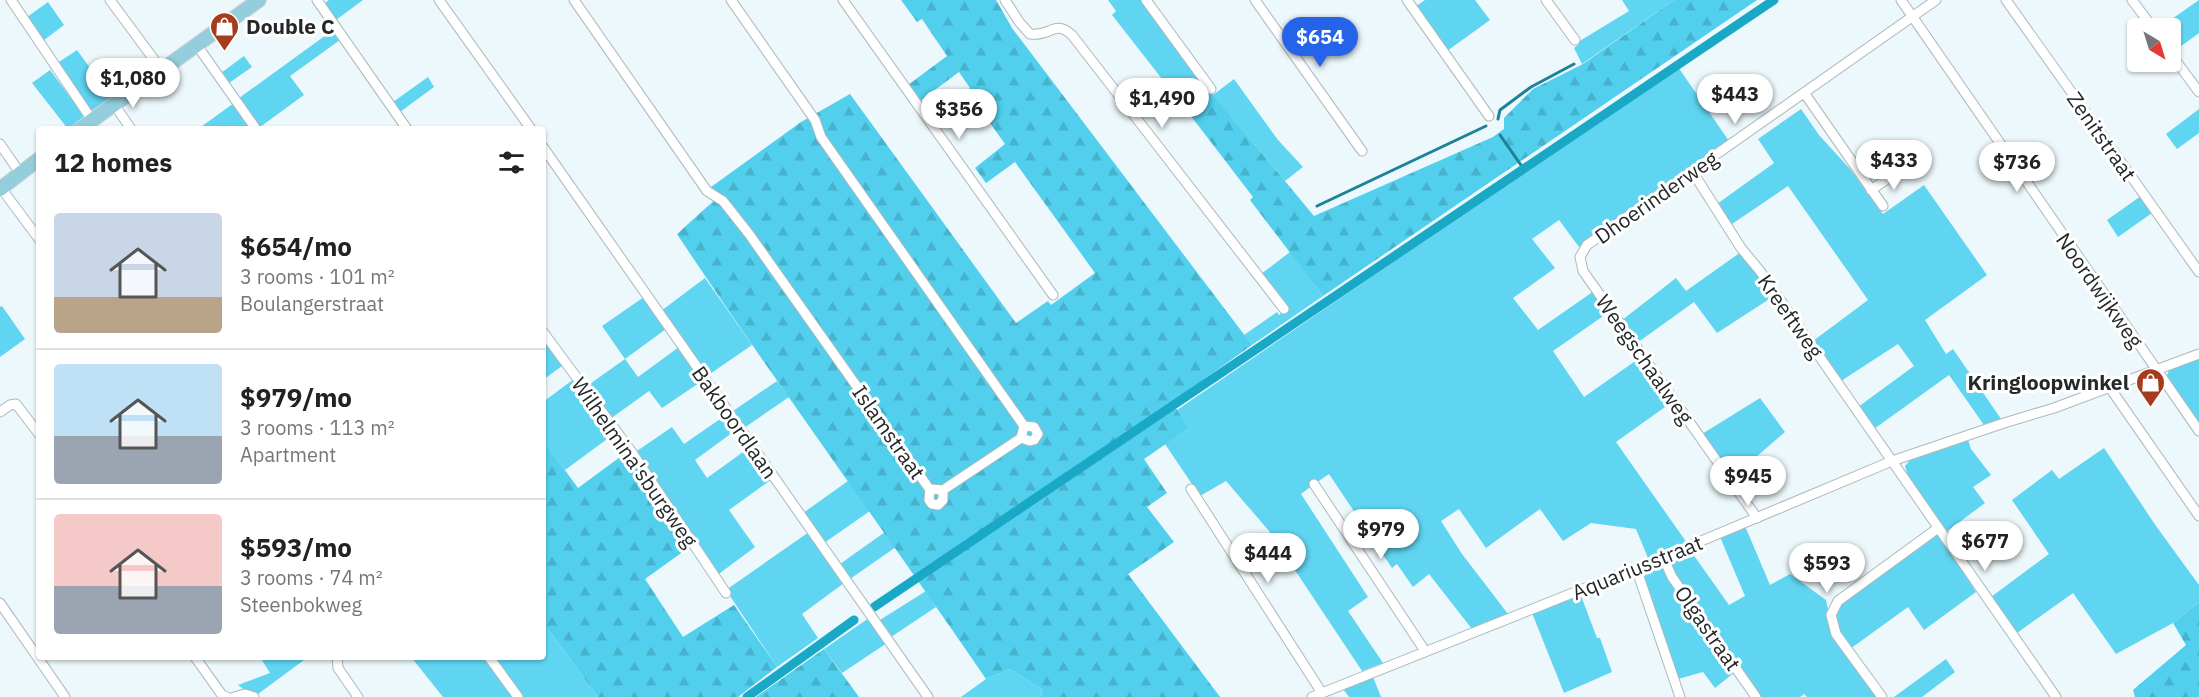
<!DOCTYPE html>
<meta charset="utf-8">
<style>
:root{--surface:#fff;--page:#f6f6f6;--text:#222;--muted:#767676;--line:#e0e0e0;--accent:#2563eb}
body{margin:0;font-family:"IBM Plex Sans",sans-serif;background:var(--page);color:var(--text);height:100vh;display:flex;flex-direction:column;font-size:22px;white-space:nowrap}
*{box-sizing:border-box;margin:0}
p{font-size:20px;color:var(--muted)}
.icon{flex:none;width:33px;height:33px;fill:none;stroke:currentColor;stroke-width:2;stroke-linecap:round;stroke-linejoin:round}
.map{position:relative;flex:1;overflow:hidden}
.side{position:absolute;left:36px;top:126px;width:510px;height:534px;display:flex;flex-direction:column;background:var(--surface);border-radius:6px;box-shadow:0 2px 4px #0004}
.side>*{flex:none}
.needle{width:39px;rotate:142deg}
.controls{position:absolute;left:2127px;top:18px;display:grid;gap:12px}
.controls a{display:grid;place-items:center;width:54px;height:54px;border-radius:6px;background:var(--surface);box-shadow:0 2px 4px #0004;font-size:30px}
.price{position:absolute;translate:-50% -51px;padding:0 14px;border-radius:21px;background:#fff;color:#222;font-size:20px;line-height:39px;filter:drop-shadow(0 2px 3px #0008)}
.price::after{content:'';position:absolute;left:50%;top:36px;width:18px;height:14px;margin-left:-9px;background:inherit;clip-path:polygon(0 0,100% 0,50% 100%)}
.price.active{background:var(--accent);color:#fff}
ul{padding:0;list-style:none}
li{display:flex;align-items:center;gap:18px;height:150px;padding:0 18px}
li+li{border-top:2px solid var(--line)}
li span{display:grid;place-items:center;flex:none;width:168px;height:120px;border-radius:6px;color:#555}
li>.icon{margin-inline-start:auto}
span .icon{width:72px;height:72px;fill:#fffc;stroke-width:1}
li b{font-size:26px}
h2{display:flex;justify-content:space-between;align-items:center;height:72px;padding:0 18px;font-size:26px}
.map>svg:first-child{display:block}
.grass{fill:#60d5f2}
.forest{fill:url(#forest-firs)}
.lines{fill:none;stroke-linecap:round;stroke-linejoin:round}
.stream{stroke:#1c8298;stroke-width:3}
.canal{stroke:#19a9c7;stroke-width:9}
.street-casing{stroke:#adb8bb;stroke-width:11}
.primary-casing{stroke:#d3d4d4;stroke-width:16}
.street{stroke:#fff;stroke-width:9}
.primary{stroke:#94cedc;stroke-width:14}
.labels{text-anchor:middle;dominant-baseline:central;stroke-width:6;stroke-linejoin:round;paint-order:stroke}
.poi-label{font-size:21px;font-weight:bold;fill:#242829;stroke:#fff;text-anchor:start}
.street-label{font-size:21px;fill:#242829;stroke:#fff}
</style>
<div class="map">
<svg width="2199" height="697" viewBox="0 0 2199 697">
<defs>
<pattern id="forest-firs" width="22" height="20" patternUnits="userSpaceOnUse" patternTransform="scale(1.5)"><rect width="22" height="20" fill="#51cfed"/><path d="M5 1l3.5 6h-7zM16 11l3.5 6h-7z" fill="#46b2cb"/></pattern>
</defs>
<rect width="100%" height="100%" fill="#ecf8fb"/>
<g class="grass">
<path d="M329,0H363L336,20L324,4Z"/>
<path d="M1108,0H1142L1210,91L1184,107L1112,15L1116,11Z"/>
<path d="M1425,0H1475L1490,20L1447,51L1415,7Z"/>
<path d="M1622,0H1674L1582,64L1574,48L1579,44L1578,42L1629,11Z"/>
<path d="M2199,0V33L2173,52L2171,47L2170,28H2159Z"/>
<path d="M48,2L64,25L40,43L23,20Z"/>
<path d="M333,30L340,40L290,76L304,95L260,127L239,98Z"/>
<path d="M77,50L111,97L90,112L56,64Z"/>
<path d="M244,56L252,67L229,83L221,73Z"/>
<path d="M1678,67L1729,141L1579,247L1559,220L1532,239L1555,268L1513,298L1538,330L1594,291L1609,312L1553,351L1584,397L1641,357L1672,402L1616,442L1687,543L1648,558L1636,529L1591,523L1563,541L1540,509L1486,548L1459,509L1441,521L1462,554L1508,614L1472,629L1429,574L1413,587L1397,564L1392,568L1329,474L1316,483L1314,479L1310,482L1313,485L1301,494L1368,597L1348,611L1383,663L1362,671L1269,531L1226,481L1200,496L1165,444L1189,428L1177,410Z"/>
<path d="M50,70L85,117L68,129L32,83Z"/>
<path d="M428,77L434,87L400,112L393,102Z"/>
<path d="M1234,79L1278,140L1303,167L1285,181L1213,95Z"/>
<path d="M234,103L251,127L248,129H198Z"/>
<path d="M1801,109L1819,135L1850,169L1883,214L1924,185L1987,275L1925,320L1946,354L1953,349L2001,419L1984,425L1949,375L1874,429L1858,407L1914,366L1898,344L1841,381L1813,341L1868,300L1788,186L1732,224L1717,204L1774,163L1758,139Z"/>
<path d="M2199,109V133L2177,149L2166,134Z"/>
<path d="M2141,196L2152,213L2118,237L2107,220Z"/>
<path d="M1290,252L1323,296L1252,345L1244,335L1277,312L1279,315L1288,308L1261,274Z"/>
<path d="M1741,252L1774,296L1717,333L1694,302L1637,343L1621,321L1676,278L1686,291Z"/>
<path d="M705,278L752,345L707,376L661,311Z"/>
<path d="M644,297L666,329L625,359L638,377L679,347L702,381L662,408L649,391L610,419L587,386L625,359L602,326Z"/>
<path d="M2,306L25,339L0,357V307Z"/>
<path d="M543,339L562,366L543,380Z"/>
<path d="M2199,358V424L2166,378L2169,370Z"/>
<path d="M574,379L614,434L565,470L543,440V402Z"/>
<path d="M777,381L789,397L744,428L733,411Z"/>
<path d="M1760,398L1785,432L1733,477L1702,434Z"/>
<path d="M726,415L736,430L695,460L707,478L750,447L772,479L729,510L755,547L716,576L634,453L672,427L684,444Z"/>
<path d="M1968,440L1971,449L1991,475L1973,487L1985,503L1946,532L1908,476L1905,466L1912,458Z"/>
<path d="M2104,448L2156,526L2199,585V602L2173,623L2116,654L2073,593L2017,633L1991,597L2049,554L2012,500L2052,470L2059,479Z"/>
<path d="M848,481L870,511L824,543L803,513Z"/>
<path d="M1745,526L1770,585L1790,574L1826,600L1829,614L1878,697H1807L1804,694L1800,697H1759L1675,576L1668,559L1690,550L1729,605L1745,596L1720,537Z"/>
<path d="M809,532L844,583L802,614L818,638L777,667L726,590Z"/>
<path d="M885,532L896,547L850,579L840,564Z"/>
<path d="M1934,535L1940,536L1976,592L1924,630L1908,607L1850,649C1838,631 1831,625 1841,603Z"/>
<path d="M1662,563L1735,672L1715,688L1703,672L1678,679L1644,579L1646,570Z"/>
<path d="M926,591L936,607L891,637L880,620Z"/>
<path d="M1580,593L1597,638H1600L1612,672L1564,693L1532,613Z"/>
<path d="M869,618L887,643L842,673L824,649Z"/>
<path d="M543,622L598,697H521L492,657H543Z"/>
<path d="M260,657H302L304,660L258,694L246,691L238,685L270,673Z"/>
<path d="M411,657H487L516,697H443Z"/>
<path d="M1946,659L1955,672L1922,697H1894Z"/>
<path d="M1010,669L1043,690L1041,697H961L986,679Z"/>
<path d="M1373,677L1381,697H1349L1343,689Z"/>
</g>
<g class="forest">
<path d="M901,0H996L1012,28L1252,345L1172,402L1189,428L1144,459L1167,493L1147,507L1174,542L1128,574L1220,697H1041L1043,690L1010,669L986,679C884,530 777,385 677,234L718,197L711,187L801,122L850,94L1016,323L1048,301L1051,305L1095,273L1015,162L986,183L975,168L1005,144L967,91L970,88L959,72L920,101L908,85L947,56L922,19L917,22Z"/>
<path d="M1674,0H1757L1323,296L1250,200L1253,197L1184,107L1210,91L1314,216L1493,137L1504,129V118L1533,89L1583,64Z"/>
<path d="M543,440L578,488L627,452L691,546L645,579L683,637L734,605L777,667L738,697H598L543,622Z"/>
<path d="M2199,602V697H2135L2133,690L2186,645L2173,623Z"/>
<path d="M824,649L859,697H756Z"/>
</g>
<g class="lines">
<g class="stream">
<path d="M1498,119L1500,110L1531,87L1574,64"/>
<path d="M1500,135L1523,168"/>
<path d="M1317,206L1486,126"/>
</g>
<g class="canal">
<path d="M874,607L1774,0"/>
<path d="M747,697L854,620"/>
</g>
<defs>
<g id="street">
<path d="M11,0L92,120"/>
<path d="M110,0L161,69"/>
<path d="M317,0L407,129"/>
<path d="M439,0L531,129"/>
<path d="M574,0L707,191L723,201L749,234L928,487L930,489L943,490L1021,438L1024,426L821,137L815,120L731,0"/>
<path d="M843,0L1053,295"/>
<path d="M1005,0L1020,23L1030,34C1051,37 1054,19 1072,35L1284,309"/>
<path d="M1146,0L1211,89"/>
<path d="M1255,0L1362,151"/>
<path d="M1407,0L1489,116"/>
<path d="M1546,0L1575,40"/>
<path d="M1901,0L2199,431"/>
<path d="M2006,0L2199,272"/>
<path d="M2132,0L2153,28"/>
<path d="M196,44L256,129"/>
<path d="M2170,53L2199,92"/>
<path d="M1805,94L1883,206"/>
<path d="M114,104L131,129"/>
<path d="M0,144L20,173"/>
<path d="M543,147L928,697"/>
<path d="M1692,171L1741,248L1760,271L2056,697"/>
<path d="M1,188L39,239"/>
<path d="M1871,190L1902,169"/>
<path d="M543,332L631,451L726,593"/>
<path d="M2110,388L2199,516"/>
<path d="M0,412L10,405L16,404L39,434"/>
<path d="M1021,438L1030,441L1034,440L1038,434L1034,427L1024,426"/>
<path d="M1314,484L1425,651"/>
<path d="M930,489L929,500L932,504L938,505L943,500V490"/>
<path d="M1191,489L1322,693"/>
<path d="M1757,518L1583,271L1580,257L1587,245L1936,0"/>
<path d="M1663,557L1672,577L1756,697"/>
<path d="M1636,568L1680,697"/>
<path d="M0,603L65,697"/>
<path d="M195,657L222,695L227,697"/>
<path d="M337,657L338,668L358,697"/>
<path d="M489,657L518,697"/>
<path d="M234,697L245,694L254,697"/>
<path d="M1312,697L1663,557L1892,461L2004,423L2054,408L2199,354"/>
<path d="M1882,697L1836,634L1831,615L1838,601L1938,528"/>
</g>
<g id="primary">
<path d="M80,129L259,0"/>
<path d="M0,189L39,159"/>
</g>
</defs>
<use href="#street" class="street-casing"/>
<use href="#primary" class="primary-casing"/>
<use href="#street" class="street"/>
<use href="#primary" class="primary"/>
</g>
<defs>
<symbol id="shop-pin" viewBox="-11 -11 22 30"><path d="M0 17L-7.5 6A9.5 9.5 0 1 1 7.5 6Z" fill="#a43c1d" stroke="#fff"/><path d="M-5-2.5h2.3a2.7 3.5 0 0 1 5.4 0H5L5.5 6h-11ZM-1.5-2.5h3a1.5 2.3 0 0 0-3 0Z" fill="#fff"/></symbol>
</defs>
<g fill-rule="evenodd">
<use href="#shop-pin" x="208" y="10" width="33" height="45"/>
<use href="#shop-pin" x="2134" y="366" width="33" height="45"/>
</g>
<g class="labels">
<g class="poi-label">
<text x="246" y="26">Double C</text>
<text x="2129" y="382" text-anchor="end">Kringloopwinkel</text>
</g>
<g class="street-label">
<text transform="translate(2102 136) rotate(55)">Zenitstraat</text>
<text transform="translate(1656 197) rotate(-35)">Dhoerinderweg</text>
<text transform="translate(2100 290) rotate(55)">Noordwijkweg</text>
<text transform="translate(1791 316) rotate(55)">Kreeftweg</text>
<text transform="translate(1645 359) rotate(55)">Weegschaalweg</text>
<text transform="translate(735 422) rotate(55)">Bakboordlaan</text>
<text transform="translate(889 432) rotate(55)">Islamstraat</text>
<text transform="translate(635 462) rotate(55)">Wilhelmina'sburgweg</text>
<text transform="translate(1637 567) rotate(-22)">Aquariusstraat</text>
<text transform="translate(1708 628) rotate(55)">Olgastraat</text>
</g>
</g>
</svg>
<div class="controls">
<a><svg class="needle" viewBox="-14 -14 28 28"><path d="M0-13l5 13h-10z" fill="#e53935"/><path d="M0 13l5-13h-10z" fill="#767676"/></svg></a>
</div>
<b class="price active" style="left:1320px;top:68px">$654</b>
<b class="price" style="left:133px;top:109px">$1,080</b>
<b class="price" style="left:1735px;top:125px">$443</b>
<b class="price" style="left:1162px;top:129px">$1,490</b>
<b class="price" style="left:959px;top:140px">$356</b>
<b class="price" style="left:1894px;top:191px">$433</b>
<b class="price" style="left:2017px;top:193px">$736</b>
<b class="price" style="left:1748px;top:507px">$945</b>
<b class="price" style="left:1381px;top:560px">$979</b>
<b class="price" style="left:1985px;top:572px">$677</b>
<b class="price" style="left:1268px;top:584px">$444</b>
<b class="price" style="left:1827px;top:594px">$593</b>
<section class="side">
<h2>12 homes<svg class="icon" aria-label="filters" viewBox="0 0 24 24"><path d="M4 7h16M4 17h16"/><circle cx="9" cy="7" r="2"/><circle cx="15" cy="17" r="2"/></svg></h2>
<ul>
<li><span style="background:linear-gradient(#c9d6e8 70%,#b9a48a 0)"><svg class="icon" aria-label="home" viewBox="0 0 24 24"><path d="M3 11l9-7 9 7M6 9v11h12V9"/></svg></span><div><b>$654/mo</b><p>3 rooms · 101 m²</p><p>Boulangerstraat</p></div></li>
<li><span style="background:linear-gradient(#bfe0f5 60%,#9aa5b1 0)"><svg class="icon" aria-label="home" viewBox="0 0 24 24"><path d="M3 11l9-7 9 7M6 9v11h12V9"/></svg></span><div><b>$979/mo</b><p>3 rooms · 113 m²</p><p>Apartment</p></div></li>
<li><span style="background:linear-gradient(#f6c9c9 60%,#9aa5b1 0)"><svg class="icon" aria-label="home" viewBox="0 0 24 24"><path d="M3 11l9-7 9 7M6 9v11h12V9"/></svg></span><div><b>$593/mo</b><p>3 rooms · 74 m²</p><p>Steenbokweg</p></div></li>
</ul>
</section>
</div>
